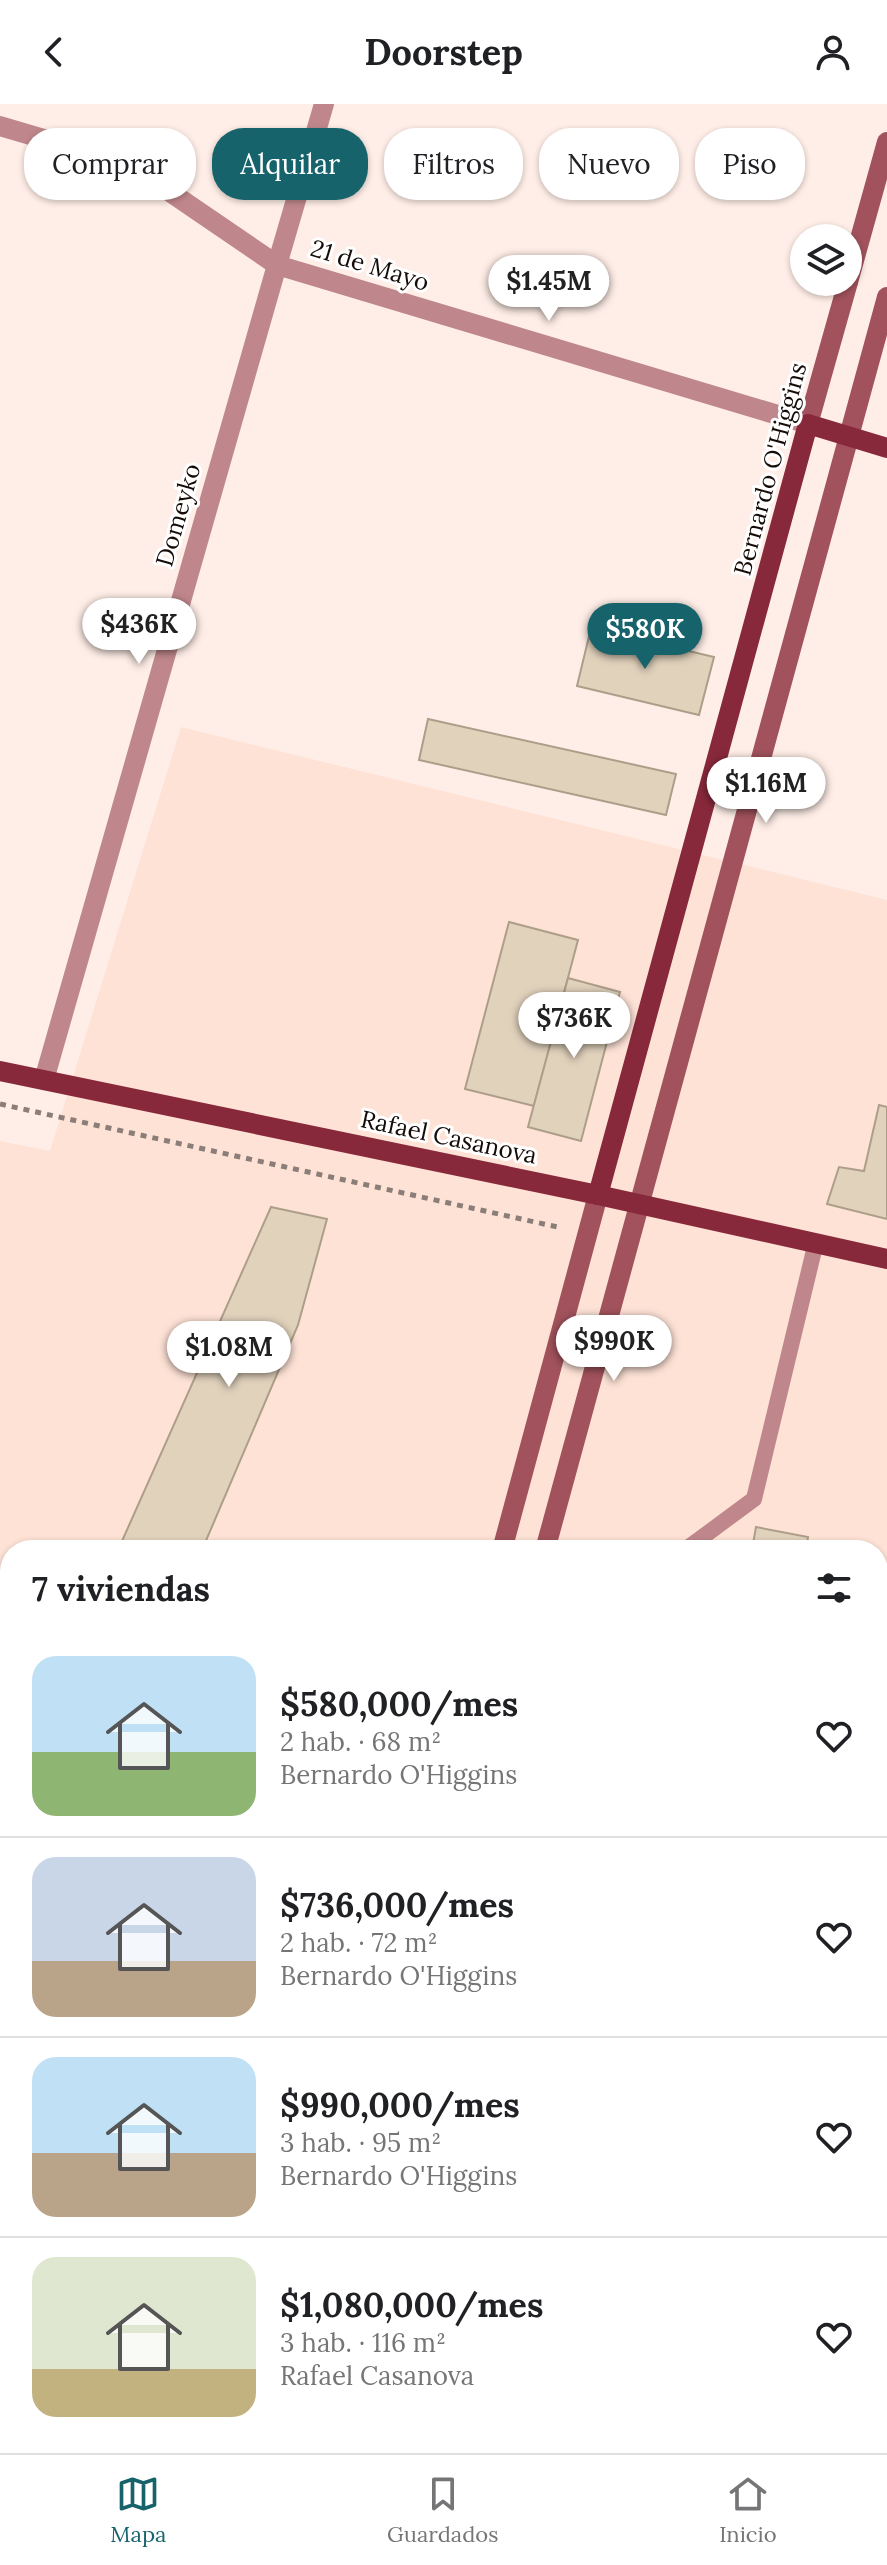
<!DOCTYPE html>
<html lang="es">
<meta charset="utf-8">
<style>
:root{--surface:#fff;--page:#f2f2f2;--text:#202124;--muted:#757577;--line:#e0e0e0;--accent:#16636c}
body{margin:0;font-family:Lora,serif;background:var(--page);color:var(--text);height:100vh;display:flex;flex-direction:column;font-size:30px;white-space:nowrap}
*{box-sizing:border-box;margin:0}
p{font-size:26px;color:var(--muted)}
.icon{flex:none;width:44px;height:44px;fill:none;stroke:currentColor;stroke-width:2;stroke-linecap:round;stroke-linejoin:round}
.map{position:relative;flex:1;overflow:hidden}
.sheet{position:absolute;left:0px;top:1436px;width:888px;height:914px;display:flex;flex-direction:column;background:var(--surface);border-radius:32px 32px 0 0;box-shadow:0 2px 6px #0004}
.sheet>*{flex:none}
.banner{position:absolute;left:24px;top:24px;width:840px;height:72px;display:flex;gap:16px}
.tools{position:absolute;left:790px;top:120px;display:grid;gap:16px}
.tools a{display:grid;place-items:center;width:72px;height:72px;border-radius:50%;background:var(--surface);box-shadow:0 2px 6px #0004;font-size:40px}
.price{position:absolute;translate:-50% -68px;padding:0 18px;border-radius:28px;background:#fff;color:#222;font-size:26px;line-height:52px;filter:drop-shadow(0 2px 4px #0008)}
.price::after{content:'';position:absolute;left:50%;top:48px;width:24px;height:18px;margin-left:-12px;background:inherit;clip-path:polygon(0 0,100% 0,50% 100%)}
.price.selected{background:var(--accent);color:#fff}
ul{padding:0;list-style:none}
li{display:flex;align-items:center;gap:24px;height:200px;padding:0 32px}
li+li{border-top:2px solid var(--line)}
li span{display:grid;place-items:center;flex:none;width:224px;height:160px;border-radius:24px;color:#555}
li>.icon{margin-inline-start:auto}
span .icon{width:96px;height:96px;fill:#fffc;stroke-width:1}
li b{font-size:34px}
h2{display:flex;justify-content:space-between;align-items:center;height:96px;padding:0 32px;font-size:34px}
.chip{padding:0 28px;border-radius:32px;background:var(--surface);box-shadow:0 2px 6px #0004;font-size:28px;line-height:72px}
.chip.selected{background:var(--accent);color:#fff}
header{display:flex;justify-content:space-between;align-items:center;height:104px;padding:0 32px;background:var(--surface);font-size:36px;font-weight:700}
.menu{display:flex;justify-content:space-around;align-items:center;height:112px;border-top:2px solid var(--line);background:var(--surface);font-size:22px;color:var(--muted)}
.menu a{display:grid;justify-items:center;gap:4px}
.menu .selected{color:var(--accent)}
.map>svg:first-child{display:block}
.built{fill:#fee2d6}
.building{fill:#e1d2bc;stroke:#ad9e89;stroke-width:2}
.lines{fill:none;stroke-linecap:round;stroke-linejoin:round}
.path{stroke:#8b7e78;stroke-width:5;stroke-dasharray:6 6;stroke-linecap:butt}
.service{stroke:#bf878c;stroke-width:16}
.minor{stroke:#bf878c;stroke-width:20}
.tertiary{stroke:#bf878c;stroke-width:20}
.secondary{stroke:#a1525c;stroke-width:20}
.primary{stroke:#88283b;stroke-width:20}
.labels{text-anchor:middle;dominant-baseline:central;stroke-width:6;stroke-linejoin:round;paint-order:stroke}
.street-label{font-size:24px;fill:#150c08;stroke:#fff}
</style>
<header><svg class="icon" aria-label="back" viewBox="0 0 24 24"><path d="M15 5l-7 7 7 7"/></svg>Doorstep<svg class="icon" aria-label="person" viewBox="0 0 24 24"><circle cx="12" cy="8" r="4"/><path d="M4 21q1-7 8-7t8 7"/></svg></header>
<div class="map">
<svg width="887" height="2349" viewBox="0 0 887 2349">
<rect width="100%" height="100%" fill="#ffeee7"/>
<path class="built" d="M181,623L887,796V2349H53L58,2340H878V1446H10V1473L0,1471V1037L50,1047Z"/>
<g class="building">
<path d="M591,524L714,553L699,611L577,582Z"/>
<path d="M428,615L676,670L666,711L419,656Z"/>
<path d="M509,818L578,836L534,1002L465,985Z"/>
<path d="M568,874L620,888L581,1037L528,1023Z"/>
<path d="M879,1001L887,1003V1115L827,1100L839,1063L864,1067Z"/>
<path d="M271,1103L327,1115L298,1221L202,1446H118Z"/>
<path d="M756,1423L808,1433L806,1446H752Z"/>
</g>
<g class="lines">
<g class="path">
<path d="M0,1000L562,1124"/>
<path d="M0,2189L10,2203"/>
<path d="M246,2340L259,2349"/>
</g>
<path class="service" d="M685,1446L754,1395L816,1138"/>
<g class="minor">
<path d="M0,22L129,60L277,161L324,0"/>
<path d="M878,2118L880,2111L887,2112"/>
<path d="M878,2167L887,2169"/>
</g>
<path class="tertiary" d="M44,976L277,161L808,320"/>
<g class="secondary">
<path d="M848,178L887,38"/>
<path d="M808,320L848,178"/>
<path d="M502,1446L598,1091"/>
<path d="M545,1446L887,193"/>
<path d="M0,2260L10,2266"/>
<path d="M0,2311L10,2317"/>
<path d="M49,2340L64,2349"/>
<path d="M137,2340L150,2349"/>
</g>
<g class="primary">
<path d="M0,967L598,1091L887,1155"/>
<path d="M598,1091L808,320L887,344"/>
</g>
</g>
<g class="labels">
<g class="street-label">
<text transform="translate(370 161) rotate(17)">21 de Mayo</text>
<text transform="translate(770 365) rotate(-75)">Bernardo O'Higgins</text>
<text transform="translate(178 411) rotate(-74)">Domeyko</text>
<text transform="translate(449 1033) rotate(12)">Rafael Casanova</text>
</g>
</g>
</svg>
<div class="tools">
<a><svg class="icon" aria-label="layers" viewBox="0 0 24 24"><path d="M12 4l9 5-9 5-9-5zM3 14l9 5 9-5"/></svg></a>
</div>
<b class="price" style="left:549px;top:219px">$1.45M</b>
<b class="price" style="left:139px;top:562px">$436K</b>
<b class="price selected" style="left:645px;top:567px">$580K</b>
<b class="price" style="left:766px;top:721px">$1.16M</b>
<b class="price" style="left:574px;top:956px">$736K</b>
<b class="price" style="left:614px;top:1279px">$990K</b>
<b class="price" style="left:229px;top:1285px">$1.08M</b>
<div class="banner">
<a class="chip">Comprar</a>
<a class="chip selected">Alquilar</a>
<a class="chip">Filtros</a>
<a class="chip">Nuevo</a>
<a class="chip">Piso</a>
</div>
<section class="sheet">
<h2>7 viviendas<svg class="icon" aria-label="filters" viewBox="0 0 24 24"><path d="M4 7h16M4 17h16"/><circle cx="9" cy="7" r="2"/><circle cx="15" cy="17" r="2"/></svg></h2>
<ul>
<li><span style="background:linear-gradient(#bfe0f5 60%,#8fb573 0)"><svg class="icon" aria-label="home" viewBox="0 0 24 24"><path d="M3 11l9-7 9 7M6 9v11h12V9"/></svg></span><div><b>$580,000/mes</b><p>2 hab. · 68 m²</p><p>Bernardo O'Higgins</p></div><svg class="icon" aria-label="heart" viewBox="0 0 24 24"><path d="M12 20l-8-8c-3-5 5-10 8-4 3-6 11-1 8 4z"/></svg></li>
<li><span style="background:linear-gradient(#c9d6e8 65%,#b9a48a 0)"><svg class="icon" aria-label="home" viewBox="0 0 24 24"><path d="M3 11l9-7 9 7M6 9v11h12V9"/></svg></span><div><b>$736,000/mes</b><p>2 hab. · 72 m²</p><p>Bernardo O'Higgins</p></div><svg class="icon" aria-label="heart" viewBox="0 0 24 24"><path d="M12 20l-8-8c-3-5 5-10 8-4 3-6 11-1 8 4z"/></svg></li>
<li><span style="background:linear-gradient(#bfe0f5 60%,#b9a48a 0)"><svg class="icon" aria-label="home" viewBox="0 0 24 24"><path d="M3 11l9-7 9 7M6 9v11h12V9"/></svg></span><div><b>$990,000/mes</b><p>3 hab. · 95 m²</p><p>Bernardo O'Higgins</p></div><svg class="icon" aria-label="heart" viewBox="0 0 24 24"><path d="M12 20l-8-8c-3-5 5-10 8-4 3-6 11-1 8 4z"/></svg></li>
<li><span style="background:linear-gradient(#dfe7d0 70%,#c2b280 0)"><svg class="icon" aria-label="home" viewBox="0 0 24 24"><path d="M3 11l9-7 9 7M6 9v11h12V9"/></svg></span><div><b>$1,080,000/mes</b><p>3 hab. · 116 m²</p><p>Rafael Casanova</p></div><svg class="icon" aria-label="heart" viewBox="0 0 24 24"><path d="M12 20l-8-8c-3-5 5-10 8-4 3-6 11-1 8 4z"/></svg></li>
</ul>
</section>
</div>
<nav class="menu">
<a class="selected"><svg class="icon" aria-label="map" viewBox="0 0 24 24"><path d="M3 6l6-2 6 2 6-2v14l-6 2-6-2-6 2zM9 4v14M15 6v14"/></svg>Mapa</a>
<a><svg class="icon" aria-label="saved" viewBox="0 0 24 24"><path d="M7 4h10v16l-5-4-5 4z"/></svg>Guardados</a>
<a><svg class="icon" aria-label="home" viewBox="0 0 24 24"><path d="M3 11l9-7 9 7M6 9v11h12V9"/></svg>Inicio</a>
</nav>
